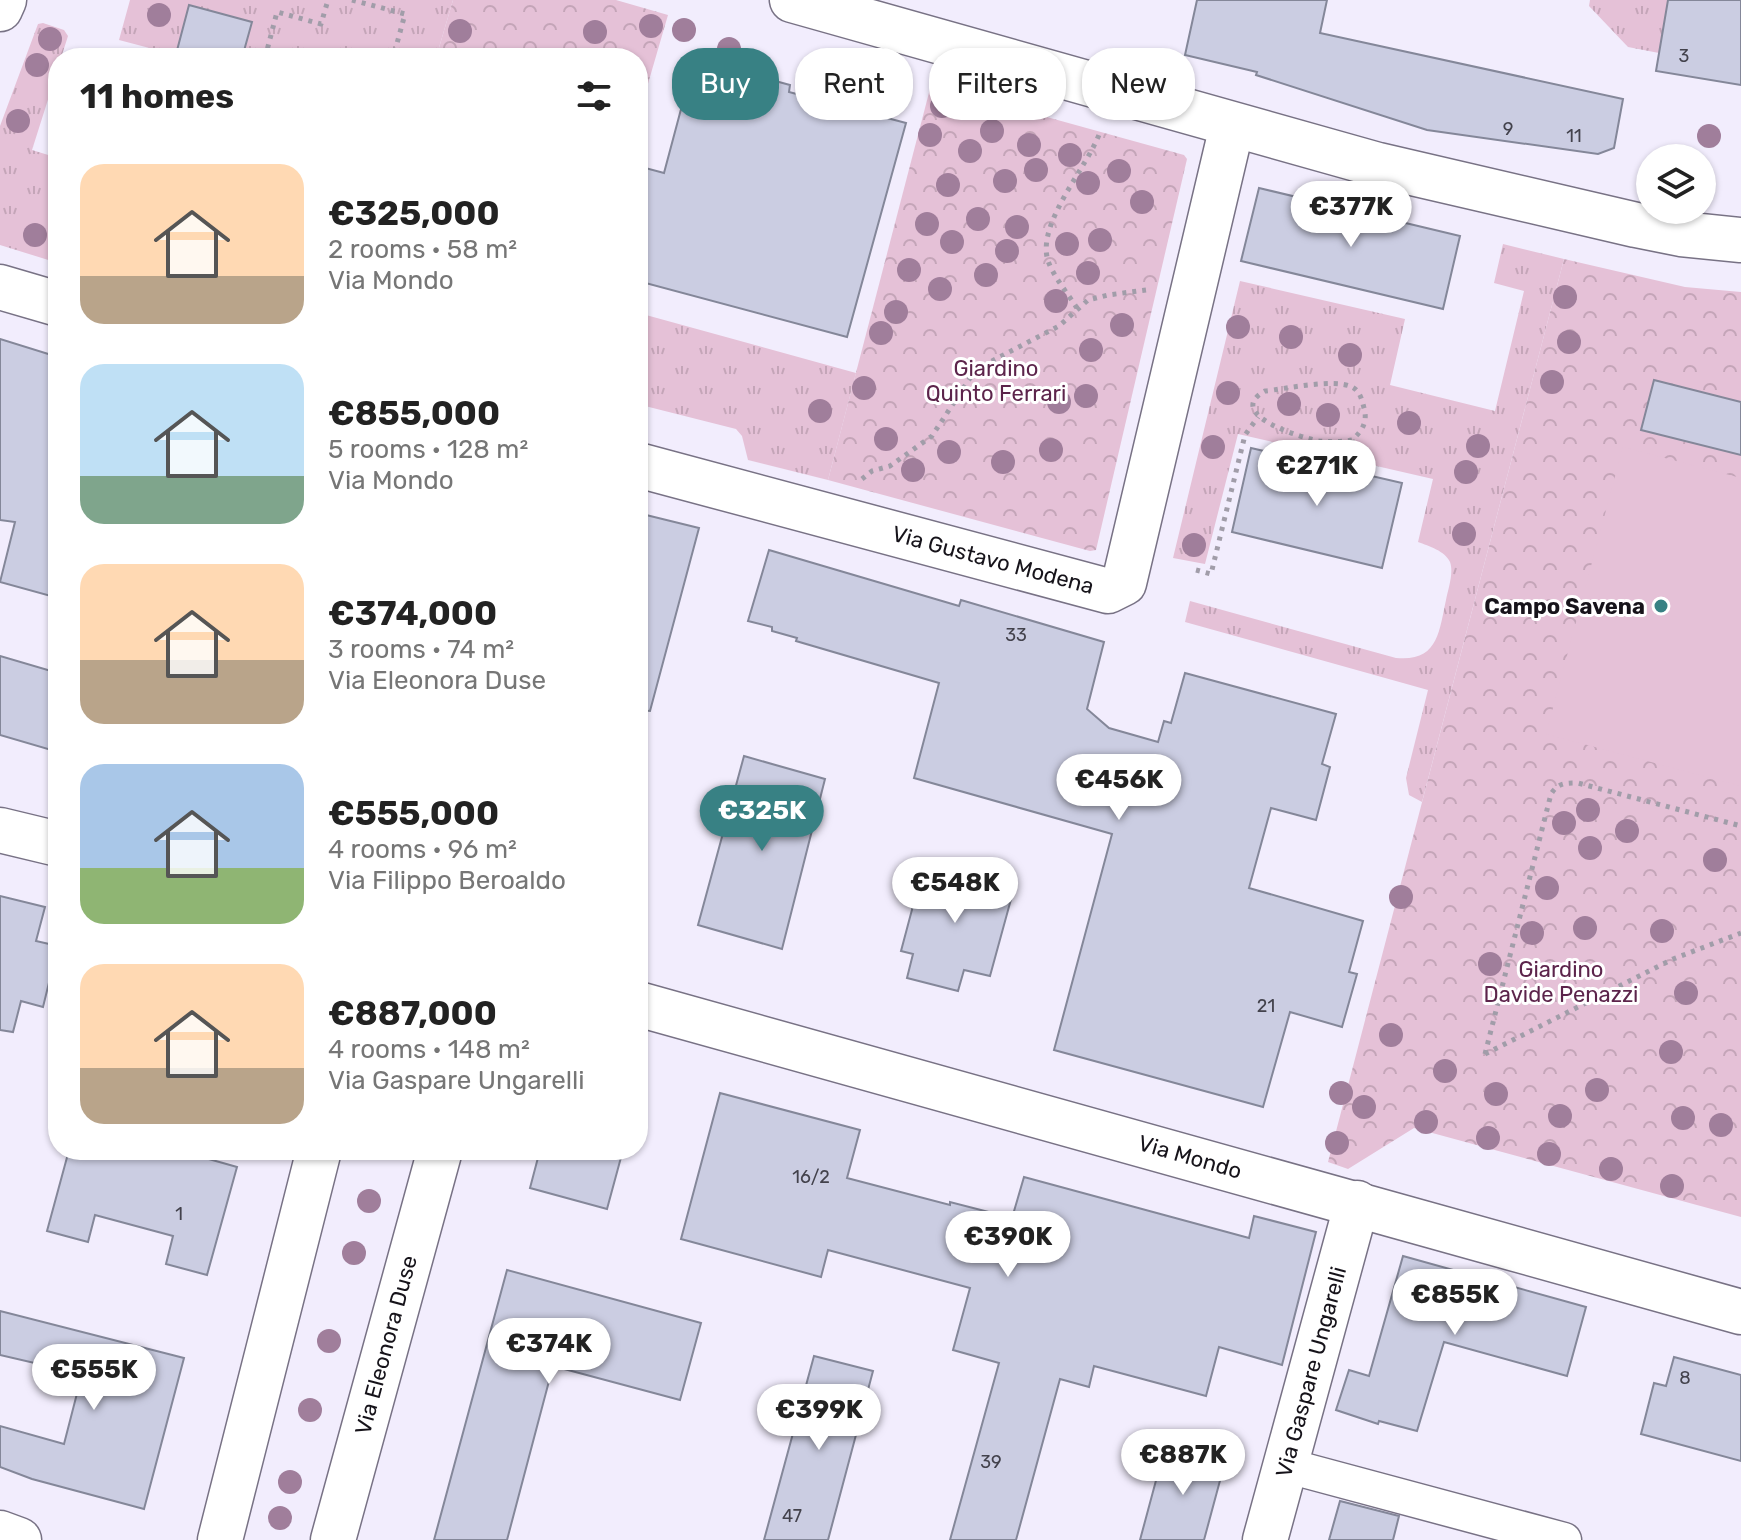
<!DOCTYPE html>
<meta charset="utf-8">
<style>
:root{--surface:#fff;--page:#f6f6f6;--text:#222;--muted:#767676;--accent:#388184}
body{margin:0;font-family:Rubik,sans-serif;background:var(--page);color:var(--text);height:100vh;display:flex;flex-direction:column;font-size:30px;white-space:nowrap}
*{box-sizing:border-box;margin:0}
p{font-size:26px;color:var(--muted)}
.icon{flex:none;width:44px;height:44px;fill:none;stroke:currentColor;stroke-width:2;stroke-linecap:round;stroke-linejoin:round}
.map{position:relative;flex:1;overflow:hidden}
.sheet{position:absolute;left:48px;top:48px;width:600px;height:1112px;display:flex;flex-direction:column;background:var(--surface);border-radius:32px;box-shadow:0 2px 6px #0004}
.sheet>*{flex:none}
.hud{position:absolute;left:672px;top:48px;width:760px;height:72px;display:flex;gap:16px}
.tools{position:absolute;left:1636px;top:144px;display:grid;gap:16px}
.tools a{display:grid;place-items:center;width:80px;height:80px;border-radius:50%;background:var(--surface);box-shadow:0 2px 6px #0004;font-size:40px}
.price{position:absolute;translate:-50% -68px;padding:0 18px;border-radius:28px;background:#fff;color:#222;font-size:26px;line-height:52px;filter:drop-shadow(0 2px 4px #0008)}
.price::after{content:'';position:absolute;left:50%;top:48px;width:24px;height:18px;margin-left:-12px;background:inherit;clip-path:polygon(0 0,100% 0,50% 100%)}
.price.active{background:var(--accent);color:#fff}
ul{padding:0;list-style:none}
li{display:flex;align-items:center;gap:24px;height:200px;padding:0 32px}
li span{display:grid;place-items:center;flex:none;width:224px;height:160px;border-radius:24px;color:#555}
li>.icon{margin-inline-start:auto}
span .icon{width:96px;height:96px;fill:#fffc;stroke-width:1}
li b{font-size:34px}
h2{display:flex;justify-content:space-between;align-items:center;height:96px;padding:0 32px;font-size:34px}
.chip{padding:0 28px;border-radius:32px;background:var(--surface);box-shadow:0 2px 6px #0004;font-size:28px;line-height:72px}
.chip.active{background:var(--accent);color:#fff}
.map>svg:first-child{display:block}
.grass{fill:url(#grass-tufts)}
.park{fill:url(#park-crowns)}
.garden{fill:#e5c1d7}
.building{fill:#cbcde2;stroke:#848799;stroke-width:2}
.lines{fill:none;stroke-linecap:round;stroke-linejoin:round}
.pedestrian-casing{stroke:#787285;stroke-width:37}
.minor-casing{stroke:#787285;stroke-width:47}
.tertiary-casing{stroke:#787285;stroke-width:47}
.path{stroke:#a19da9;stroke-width:5;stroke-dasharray:4 6;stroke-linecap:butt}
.pedestrian{stroke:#fff;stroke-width:34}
.minor{stroke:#fff;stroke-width:44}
.tertiary{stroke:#fff;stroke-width:44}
.tree{fill:#a07e9b}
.poi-dot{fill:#388184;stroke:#fff;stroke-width:3}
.labels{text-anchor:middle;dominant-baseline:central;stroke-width:6;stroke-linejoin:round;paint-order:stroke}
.number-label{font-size:18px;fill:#43424c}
.park-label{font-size:22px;fill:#5c244b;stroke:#fff}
.street-label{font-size:22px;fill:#16131a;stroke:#fff}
.poi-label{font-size:22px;font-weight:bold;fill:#16131a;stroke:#fff;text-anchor:end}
</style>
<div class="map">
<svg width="1741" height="1540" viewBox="0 0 1741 1540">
<defs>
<pattern id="grass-tufts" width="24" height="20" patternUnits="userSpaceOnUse" patternTransform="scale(2)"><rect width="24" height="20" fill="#e5c1d7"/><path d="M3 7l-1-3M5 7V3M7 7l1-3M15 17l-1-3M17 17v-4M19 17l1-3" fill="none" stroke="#c4a5b8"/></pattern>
<pattern id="park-crowns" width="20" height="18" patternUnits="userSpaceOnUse" patternTransform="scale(2)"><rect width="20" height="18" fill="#e5c1d7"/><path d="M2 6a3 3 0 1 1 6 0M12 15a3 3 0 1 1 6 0" fill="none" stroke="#c4a5b8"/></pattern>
</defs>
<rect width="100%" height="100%" fill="#f2edfd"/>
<g class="grass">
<path d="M130,0H453L436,58H242L252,22L190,5L176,55L119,40Z"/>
<path d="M1590,0H1668L1659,53L1628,47L1589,6Z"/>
<path d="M43,23L64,30L68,36L61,58H58V68L32,150L58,158V263L0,245V126L38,24Z"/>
<path d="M1503,244L1564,259L1422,802L1409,795L1406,778L1428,690L1185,622L1190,601L1396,658C1438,662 1439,632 1446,600C1448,589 1454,573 1450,562C1445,551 1429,546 1418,542L1433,479L1238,434L1205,564L1173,558L1240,281L1405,319L1390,385L1495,411L1524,291L1494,283Z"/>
<path d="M646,315L856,373L828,480L748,460L742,436L736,429L645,406L638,410V343Z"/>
</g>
<g class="park">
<path d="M453,0H616L668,15L638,118V58H436Z"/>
<path d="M931,85L1184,155L1187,159L1096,550L1090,551L828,480Z"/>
<path d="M1564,259L1685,287L1741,292V1217L1414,1128L1348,1169L1328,1162Z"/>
</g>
<path class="garden" d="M1623,447L1741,478V786L1546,734Z"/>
<g class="building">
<path d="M1197,0H1327L1320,33L1623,99L1614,148L1598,154L1427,130L1256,75L1257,72L1185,55Z"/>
<path d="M1668,0H1741V85L1656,71Z"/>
<path d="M189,5L252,22L242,58H175Z"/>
<path d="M692,68L755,84L757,76L790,85L789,92L906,123L847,337L638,281V166L664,173Z"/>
<path d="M1259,188L1460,236L1443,309L1241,261Z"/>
<path d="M0,339L58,357V598L0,582L15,522L0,520Z"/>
<path d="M1654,380L1741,402V455L1641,430Z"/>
<path d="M1251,448L1402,483L1382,568L1232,532Z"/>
<path d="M638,513L699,528L650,711L638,710Z"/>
<path d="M769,550L959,606L961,600L1104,642L1087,709L1109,728L1158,742L1164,721L1171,723L1185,673L1336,714L1322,764L1330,767L1316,820L1271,808L1249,888L1363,921L1349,972L1357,974L1342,1027L1290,1012L1263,1107L1054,1050L1112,834L914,778L939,683L796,641L797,638L772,631V627L748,621Z"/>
<path d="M0,656L58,673V752L0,735Z"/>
<path d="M744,756L825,779L782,949L698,925Z"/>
<path d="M940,861L1005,878L1002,889L1013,892L990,976L964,970L958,991L907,978L913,954L901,951L922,872L935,876Z"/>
<path d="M0,896L45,907L36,941L58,946L43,1007L21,1001L13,1032L0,1030Z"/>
<path d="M720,1093L860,1130L847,1178L950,1205V1202L1012,1218L1024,1177L1249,1238L1254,1216L1316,1232L1282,1365L1219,1347L1206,1396L1094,1366L1089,1387L1060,1379L1016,1540H950L999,1363L953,1350L970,1288L828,1250L821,1277L681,1239Z"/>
<path d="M69,1150H177L237,1167L207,1275L166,1264L173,1236L95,1215L88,1242L47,1231Z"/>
<path d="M540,1150H623L607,1209L530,1188Z"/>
<path d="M1403,1256L1586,1307L1567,1376L1444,1342L1417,1431L1379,1421L1378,1424L1336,1410L1349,1370L1369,1376Z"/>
<path d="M507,1270L701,1323L680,1400L553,1366L507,1540H434Z"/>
<path d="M0,1311L184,1358L144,1509L32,1479L0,1467V1426L64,1444L82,1374L0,1355Z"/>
<path d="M814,1356L873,1371L828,1540H764Z"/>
<path d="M1674,1357L1741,1375V1461L1641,1434L1654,1383L1666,1386Z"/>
<path d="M1165,1447L1225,1462L1204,1540H1140Z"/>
<path d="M1340,1501L1399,1516L1393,1540H1329Z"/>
</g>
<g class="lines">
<defs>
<path id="pedestrian" d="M1307,1471L1564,1540"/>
<g id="minor">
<path d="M792,0L1378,165L1636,225L1681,234L1741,240"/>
<path d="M0,9L4,0"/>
<path d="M0,287L58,304"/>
<path d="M638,465L1108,591L1124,583L1232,126"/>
<path d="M220,1540L319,1150"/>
<path d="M333,1540L440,1150"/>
<path d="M1265,1540L1357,1203"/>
</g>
<g id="tertiary">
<path d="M0,830L58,844"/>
<path d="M638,1004L1741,1312"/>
<path d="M0,1533L19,1540"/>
</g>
</defs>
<use href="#pedestrian" class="pedestrian-casing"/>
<use href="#minor" class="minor-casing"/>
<use href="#tertiary" class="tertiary-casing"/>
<g class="path">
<path d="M352,0L405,14L393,58"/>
<path d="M265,58L277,12L321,24L328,0"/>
<path d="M1077,308C1068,294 1054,277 1048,261C1036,223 1088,167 1100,132"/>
<path d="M1352,440C1341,442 1330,442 1319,441C1302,438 1223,414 1265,391C1285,389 1335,378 1352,387C1360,391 1362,400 1364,408C1368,422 1362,431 1352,440L1361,474"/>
<path d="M862,479L872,471L890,466L932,436L970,378L988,363L1059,326L1088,300L1108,295L1146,290"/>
<path d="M1196,570L1211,574L1245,435L1258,417"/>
<path d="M1485,1054L1551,794C1558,783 1565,783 1578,783L1741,826"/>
<path d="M1485,1054L1673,959L1741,933"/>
</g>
<use href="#pedestrian" class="pedestrian"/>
<use href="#minor" class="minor"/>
<use href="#tertiary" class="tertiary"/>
</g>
<g class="tree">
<circle cx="159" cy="15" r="12"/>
<circle cx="651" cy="26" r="12"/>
<circle cx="684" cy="30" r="12"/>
<circle cx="460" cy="31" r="12"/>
<circle cx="595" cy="32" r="12"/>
<circle cx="50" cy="39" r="12"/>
<circle cx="729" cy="49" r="12"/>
<circle cx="37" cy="65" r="12"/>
<circle cx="812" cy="73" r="12"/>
<circle cx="849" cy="80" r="12"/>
<circle cx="942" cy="106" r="12"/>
<circle cx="18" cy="121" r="12"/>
<circle cx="992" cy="131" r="12"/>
<circle cx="930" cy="135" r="12"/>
<circle cx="1709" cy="136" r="12"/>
<circle cx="1029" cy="145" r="12"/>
<circle cx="970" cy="151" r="12"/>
<circle cx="1070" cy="155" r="12"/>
<circle cx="1036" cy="170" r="12"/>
<circle cx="1119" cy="171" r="12"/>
<circle cx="1005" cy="181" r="12"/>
<circle cx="1088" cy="183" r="12"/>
<circle cx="948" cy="185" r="12"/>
<circle cx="1142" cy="202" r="12"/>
<circle cx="978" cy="219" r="12"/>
<circle cx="927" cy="224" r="12"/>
<circle cx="1017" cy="227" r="12"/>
<circle cx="35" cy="235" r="12"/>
<circle cx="1100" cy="240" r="12"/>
<circle cx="952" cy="242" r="12"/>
<circle cx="1067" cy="244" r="12"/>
<circle cx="1007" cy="251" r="12"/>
<circle cx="909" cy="270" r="12"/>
<circle cx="1088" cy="273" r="12"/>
<circle cx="986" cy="275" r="12"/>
<circle cx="940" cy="289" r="12"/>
<circle cx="1565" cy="297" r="12"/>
<circle cx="1056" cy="301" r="12"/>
<circle cx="896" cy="312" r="12"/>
<circle cx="1122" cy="325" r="12"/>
<circle cx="1238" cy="327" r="12"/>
<circle cx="881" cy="333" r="12"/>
<circle cx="1291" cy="337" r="12"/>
<circle cx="1569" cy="342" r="12"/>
<circle cx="1091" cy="350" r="12"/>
<circle cx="1350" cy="355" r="12"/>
<circle cx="1552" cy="382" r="12"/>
<circle cx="864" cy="388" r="12"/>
<circle cx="1228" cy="393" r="12"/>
<circle cx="1086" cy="396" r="12"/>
<circle cx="1059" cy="402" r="12"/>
<circle cx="1289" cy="404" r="12"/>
<circle cx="820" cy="411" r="12"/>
<circle cx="1328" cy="415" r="12"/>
<circle cx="1409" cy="423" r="12"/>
<circle cx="886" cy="439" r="12"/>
<circle cx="1478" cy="446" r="12"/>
<circle cx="1213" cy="447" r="12"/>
<circle cx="1051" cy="450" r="12"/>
<circle cx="949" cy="452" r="12"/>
<circle cx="1003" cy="462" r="12"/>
<circle cx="913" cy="470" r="12"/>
<circle cx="1466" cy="472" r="12"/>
<circle cx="1464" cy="534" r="12"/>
<circle cx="1194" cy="545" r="12"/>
<circle cx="1588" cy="810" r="12"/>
<circle cx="1564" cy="823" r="12"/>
<circle cx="1627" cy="831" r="12"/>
<circle cx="1590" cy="848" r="12"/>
<circle cx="1715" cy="860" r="12"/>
<circle cx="1547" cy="888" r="12"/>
<circle cx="1401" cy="897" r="12"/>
<circle cx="1585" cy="928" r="12"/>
<circle cx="1662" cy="931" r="12"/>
<circle cx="1532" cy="933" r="12"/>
<circle cx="1490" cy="964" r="12"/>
<circle cx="1686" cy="993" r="12"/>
<circle cx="1391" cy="1035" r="12"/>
<circle cx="1671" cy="1052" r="12"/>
<circle cx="1445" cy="1071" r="12"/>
<circle cx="1597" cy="1090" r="12"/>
<circle cx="1341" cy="1093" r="12"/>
<circle cx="1496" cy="1094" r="12"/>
<circle cx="1364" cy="1107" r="12"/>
<circle cx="1560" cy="1116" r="12"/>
<circle cx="1683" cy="1118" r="12"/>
<circle cx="1426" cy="1122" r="12"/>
<circle cx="1721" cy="1125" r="12"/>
<circle cx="1488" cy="1138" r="12"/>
<circle cx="1337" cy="1143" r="12"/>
<circle cx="1549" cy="1154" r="12"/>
<circle cx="1611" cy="1169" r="12"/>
<circle cx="1672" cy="1186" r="12"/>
<circle cx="369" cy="1201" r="12"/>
<circle cx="354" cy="1253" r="12"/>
<circle cx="329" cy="1341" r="12"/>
<circle cx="310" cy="1410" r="12"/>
<circle cx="290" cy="1482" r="12"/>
<circle cx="280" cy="1518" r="12"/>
</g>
<circle class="poi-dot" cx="1661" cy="606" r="8"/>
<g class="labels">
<g class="number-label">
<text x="1684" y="56">3</text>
<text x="1508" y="129">9</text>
<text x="1574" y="136">11</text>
<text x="1016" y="635">33</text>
<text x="1266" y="1006">21</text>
<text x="811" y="1177">16/2</text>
<text x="179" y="1214">1</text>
<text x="1685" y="1378">8</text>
<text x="991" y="1462">39</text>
<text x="792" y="1516">47</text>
</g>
<g class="park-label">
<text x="996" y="368">Giardino<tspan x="996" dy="25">Quinto Ferrari</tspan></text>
<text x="1561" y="969">Giardino<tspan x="1561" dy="25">Davide Penazzi</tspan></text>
</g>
<g class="street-label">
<text transform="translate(993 560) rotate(15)">Via Gustavo Modena</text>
<text transform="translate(1190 1157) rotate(16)">Via Mondo</text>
<text transform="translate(386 1345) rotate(-75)">Via Eleonora Duse</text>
<text transform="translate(1311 1372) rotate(-75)">Via Gaspare Ungarelli</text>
</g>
<g class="poi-label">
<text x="1645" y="606">Campo Savena</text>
</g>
</g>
</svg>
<div class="tools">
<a><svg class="icon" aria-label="layers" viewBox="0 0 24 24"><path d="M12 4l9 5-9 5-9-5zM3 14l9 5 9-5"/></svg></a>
</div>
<b class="price" style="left:1351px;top:249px">€377K</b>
<b class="price" style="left:1317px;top:508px">€271K</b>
<b class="price" style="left:1119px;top:822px">€456K</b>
<b class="price active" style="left:762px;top:853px">€325K</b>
<b class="price" style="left:955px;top:925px">€548K</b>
<b class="price" style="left:1008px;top:1279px">€390K</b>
<b class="price" style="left:1455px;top:1337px">€855K</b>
<b class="price" style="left:549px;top:1386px">€374K</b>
<b class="price" style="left:94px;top:1412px">€555K</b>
<b class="price" style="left:819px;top:1452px">€399K</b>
<b class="price" style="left:1183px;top:1497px">€887K</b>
<div class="hud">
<a class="chip active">Buy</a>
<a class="chip">Rent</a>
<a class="chip">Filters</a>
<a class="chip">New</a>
</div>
<section class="sheet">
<h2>11 homes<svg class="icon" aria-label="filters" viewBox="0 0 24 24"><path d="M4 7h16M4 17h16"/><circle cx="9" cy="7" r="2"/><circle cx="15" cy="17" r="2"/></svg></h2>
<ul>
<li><span style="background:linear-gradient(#ffd9b3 70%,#b9a48a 0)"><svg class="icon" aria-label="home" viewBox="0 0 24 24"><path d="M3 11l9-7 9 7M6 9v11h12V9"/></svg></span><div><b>€325,000</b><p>2 rooms · 58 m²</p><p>Via Mondo</p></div></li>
<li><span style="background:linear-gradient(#bfe0f5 70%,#7fa58c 0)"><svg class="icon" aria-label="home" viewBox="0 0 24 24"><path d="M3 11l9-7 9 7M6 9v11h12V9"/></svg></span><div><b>€855,000</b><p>5 rooms · 128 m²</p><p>Via Mondo</p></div></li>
<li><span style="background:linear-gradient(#ffd9b3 60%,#b9a48a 0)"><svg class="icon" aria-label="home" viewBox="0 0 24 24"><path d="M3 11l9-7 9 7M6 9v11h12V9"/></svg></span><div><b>€374,000</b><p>3 rooms · 74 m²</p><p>Via Eleonora Duse</p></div></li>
<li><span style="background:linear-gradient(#a9c7e8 65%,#8fb573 0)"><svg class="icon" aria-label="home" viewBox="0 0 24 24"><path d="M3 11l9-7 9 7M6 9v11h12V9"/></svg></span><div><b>€555,000</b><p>4 rooms · 96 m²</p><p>Via Filippo Beroaldo</p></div></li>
<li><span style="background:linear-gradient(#ffd9b3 65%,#b9a48a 0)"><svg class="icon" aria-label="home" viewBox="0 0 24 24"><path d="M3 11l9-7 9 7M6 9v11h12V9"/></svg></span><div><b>€887,000</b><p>4 rooms · 148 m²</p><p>Via Gaspare Ungarelli</p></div></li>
</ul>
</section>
</div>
